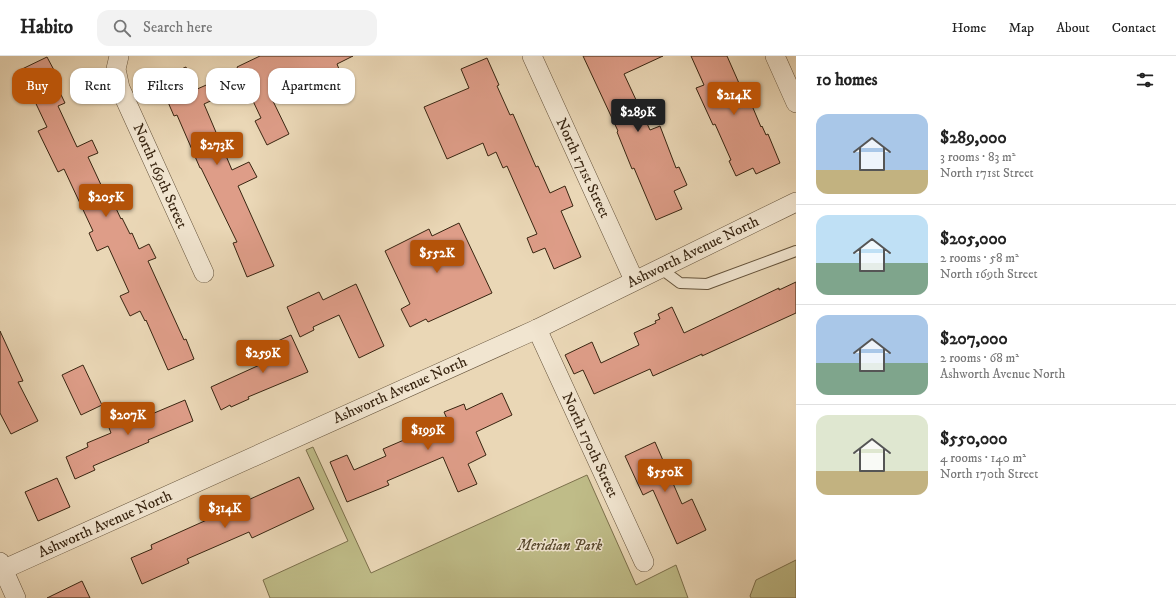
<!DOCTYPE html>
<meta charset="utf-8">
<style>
:root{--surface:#fff;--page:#f2f2f2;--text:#222;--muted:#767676;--line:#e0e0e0;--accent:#b45309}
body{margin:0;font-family:"IM FELL DW Pica",serif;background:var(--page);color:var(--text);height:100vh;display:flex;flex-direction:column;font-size:15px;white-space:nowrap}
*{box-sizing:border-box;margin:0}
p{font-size:13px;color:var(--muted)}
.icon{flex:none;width:22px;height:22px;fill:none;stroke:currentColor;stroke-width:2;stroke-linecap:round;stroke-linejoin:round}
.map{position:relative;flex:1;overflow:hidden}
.details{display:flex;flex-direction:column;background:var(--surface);width:380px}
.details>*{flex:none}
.top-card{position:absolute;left:12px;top:12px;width:380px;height:36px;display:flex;gap:8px}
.price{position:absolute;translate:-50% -34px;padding:0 9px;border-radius:4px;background:var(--accent);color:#fff;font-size:13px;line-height:26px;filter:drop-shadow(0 1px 2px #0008)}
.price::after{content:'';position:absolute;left:50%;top:24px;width:12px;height:9px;margin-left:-6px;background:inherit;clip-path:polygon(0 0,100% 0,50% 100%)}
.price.selected{background:#222;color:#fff}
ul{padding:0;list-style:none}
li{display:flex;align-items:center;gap:12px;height:100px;padding:0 20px}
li+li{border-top:1px solid var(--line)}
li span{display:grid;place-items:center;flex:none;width:112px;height:80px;border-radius:12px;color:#555}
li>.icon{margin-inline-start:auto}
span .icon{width:48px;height:48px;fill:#fffc;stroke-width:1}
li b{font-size:17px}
h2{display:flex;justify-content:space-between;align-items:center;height:48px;padding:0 20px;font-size:17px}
.pill{padding:0 14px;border-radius:12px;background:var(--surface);box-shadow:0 1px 3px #0004;font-size:14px;line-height:36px}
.pill.selected{background:var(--accent);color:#fff}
header{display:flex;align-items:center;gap:24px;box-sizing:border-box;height:56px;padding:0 20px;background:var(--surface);border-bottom:1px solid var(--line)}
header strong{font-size:19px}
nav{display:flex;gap:22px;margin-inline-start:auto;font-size:14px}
.search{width:280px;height:36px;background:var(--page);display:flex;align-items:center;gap:10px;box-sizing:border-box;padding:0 14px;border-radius:12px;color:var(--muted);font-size:15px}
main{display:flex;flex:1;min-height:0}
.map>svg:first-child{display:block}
.green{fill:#bfbc88;stroke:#7c704c}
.building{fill:#de9d88;stroke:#382511}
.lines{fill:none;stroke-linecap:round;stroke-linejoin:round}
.service-casing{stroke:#64523a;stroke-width:12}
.minor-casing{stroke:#64523a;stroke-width:20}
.service{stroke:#f1e5d0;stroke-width:10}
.minor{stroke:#f1e5d0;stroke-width:19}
.labels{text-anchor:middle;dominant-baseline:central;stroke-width:3;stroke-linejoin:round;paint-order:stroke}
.street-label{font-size:15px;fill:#382511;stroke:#f1e5d0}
.park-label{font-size:15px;font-style:italic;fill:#5a4b2f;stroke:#f1e5d0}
</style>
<header>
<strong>Habito</strong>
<div class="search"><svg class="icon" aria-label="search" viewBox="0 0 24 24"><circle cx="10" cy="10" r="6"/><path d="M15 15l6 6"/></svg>Search here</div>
<nav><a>Home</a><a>Map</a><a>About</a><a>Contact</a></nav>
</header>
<main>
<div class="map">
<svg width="796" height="542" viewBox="0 0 796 542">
<rect width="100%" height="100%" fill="#ead7b6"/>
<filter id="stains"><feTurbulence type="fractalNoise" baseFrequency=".005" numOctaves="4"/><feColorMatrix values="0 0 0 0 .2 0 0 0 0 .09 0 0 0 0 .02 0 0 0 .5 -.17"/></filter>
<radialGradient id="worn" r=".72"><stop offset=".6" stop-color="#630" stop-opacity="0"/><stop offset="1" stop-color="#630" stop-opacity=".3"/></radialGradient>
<g class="green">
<path d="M313,391L371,517L587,419L636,529L676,509L688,542H270L263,524L348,485L306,394Z"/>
<path d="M796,504V542H751L750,540L756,524Z"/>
</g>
<g class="building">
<path d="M260,0H353L337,8L339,13L323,20L321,15L290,30L292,34L272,43L289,78L267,89L255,65L261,62L237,11Z"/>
<path d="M583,0H663L624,18L650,74L660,70L676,112L679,111L687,129L674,135L682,153L656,164L634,112L632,113L617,76L618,75Z"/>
<path d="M691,0H727L742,34L745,33L761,71L762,70L766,79L768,78L780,107L756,118L753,112L736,120L729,105L731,104L715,68L713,69L696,32L704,29Z"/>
<path d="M47,1L55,16L51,18L65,47L58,50L77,91L92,84L98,97L88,101L102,131L105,129L121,163L122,162L130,178L132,177L139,193L149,188L156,202L148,205L184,284L186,283L194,303L168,314L146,264L145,265L140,255L130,260L120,240L129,236L108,190L97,195L89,177L93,175L64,113L58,116L38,75L47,71L20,14Z"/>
<path d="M487,2L499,29L497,30L510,59L513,58L536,111L538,110L550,137L565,130L573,150L561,155L581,201L554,213L545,192L533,197L527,182L537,178L507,110L503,112L496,96L488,100L483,87L447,103L424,51L469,32L461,13Z"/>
<path d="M186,11L195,34L213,26L219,41L204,48L232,114L249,106L257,121L238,130L274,210L247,221L233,187L237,186L201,112H200L177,59L174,60L158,23Z"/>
<path d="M459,167L492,237L428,266L426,263L410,271L401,253L410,248L385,195L429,173L432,180Z"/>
<path d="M796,226V257L702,300V298L653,320L650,313L594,338L583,314L574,318L565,299L592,286L601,307L639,289L634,277L656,267L655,265L660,263L658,258L672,251L684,277L779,232V234Z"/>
<path d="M356,228L384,290L359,302L339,259L313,271L314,274L300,281L287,251L319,236L323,244Z"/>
<path d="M0,275L23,325L18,326L38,365L11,378L0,357Z"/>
<path d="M291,279L308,316L248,341L249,343L231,351L230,349L221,354L211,331L264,307L258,294Z"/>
<path d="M83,309L102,349L81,359L62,319Z"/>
<path d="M502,337L512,359L476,376L486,399L468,408L477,428L458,436L443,401L387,425L389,429L347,446L330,406L347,399L354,414L386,400L383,393L448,365L444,356L464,348L466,354Z"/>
<path d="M185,344L193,365L148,384L149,386L93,410L95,414L75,423L66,401L88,391L87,387L111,377L106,364L135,352L140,363Z"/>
<path d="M655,386L682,448L692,443L706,474L677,488L653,434L643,439L625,400Z"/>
<path d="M299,421L314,453L252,482L249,476L187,503L189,507L142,528L131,502L152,493L151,489L238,450L237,449Z"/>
<path d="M57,422L70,451L38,465L25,436Z"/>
<path d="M82,525L90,542H47Z"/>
</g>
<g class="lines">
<defs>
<path id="service" d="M660,212L680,227L707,228L796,195"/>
<g id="minor">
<path d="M119,0L116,13L120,32L204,217"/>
<path d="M532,0L634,224"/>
<path d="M775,0L796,47"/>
<path d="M537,273L644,506"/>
<path d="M0,506L16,542"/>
<path d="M0,515L537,273L796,146"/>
</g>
</defs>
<use href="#service" class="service-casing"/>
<use href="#minor" class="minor-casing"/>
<use href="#service" class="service"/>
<use href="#minor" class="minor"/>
</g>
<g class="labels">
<g class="street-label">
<text transform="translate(583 112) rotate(65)">North 171st Street</text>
<text transform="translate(160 120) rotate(66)">North 169th Street</text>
<text transform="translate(693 196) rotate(-26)">Ashworth Avenue North</text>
<text transform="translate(400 334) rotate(-24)">Ashworth Avenue North</text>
<text transform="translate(590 389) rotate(65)">North 170th Street</text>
<text transform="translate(105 468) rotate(-24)">Ashworth Avenue North</text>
</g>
<g class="park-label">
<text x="560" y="489">Meridian Park</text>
</g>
</g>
<rect width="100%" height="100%" filter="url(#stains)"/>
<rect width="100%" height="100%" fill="url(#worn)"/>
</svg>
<b class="price" style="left:734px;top:60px">$214K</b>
<b class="price selected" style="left:638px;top:77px">$289K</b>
<b class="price" style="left:217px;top:110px">$273K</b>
<b class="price" style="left:106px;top:162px">$205K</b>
<b class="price" style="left:437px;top:218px">$552K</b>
<b class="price" style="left:263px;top:318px">$259K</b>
<b class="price" style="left:128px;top:380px">$207K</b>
<b class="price" style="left:428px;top:395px">$199K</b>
<b class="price" style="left:665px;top:437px">$550K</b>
<b class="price" style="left:225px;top:473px">$314K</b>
<div class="top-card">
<a class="pill selected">Buy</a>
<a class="pill">Rent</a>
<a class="pill">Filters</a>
<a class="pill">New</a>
<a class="pill">Apartment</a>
</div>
</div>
<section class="details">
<h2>10 homes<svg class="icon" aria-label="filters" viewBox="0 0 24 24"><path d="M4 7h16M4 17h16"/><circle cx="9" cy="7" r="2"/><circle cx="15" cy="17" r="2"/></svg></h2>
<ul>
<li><span style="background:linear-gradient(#a9c7e8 70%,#c2b280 0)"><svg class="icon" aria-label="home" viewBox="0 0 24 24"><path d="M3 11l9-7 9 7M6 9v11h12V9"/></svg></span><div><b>$289,000</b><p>3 rooms · 83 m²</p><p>North 171st Street</p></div></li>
<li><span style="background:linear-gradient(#bfe0f5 60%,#7fa58c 0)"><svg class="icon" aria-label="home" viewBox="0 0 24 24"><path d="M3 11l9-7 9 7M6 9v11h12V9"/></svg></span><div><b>$205,000</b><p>2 rooms · 58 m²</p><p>North 169th Street</p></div></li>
<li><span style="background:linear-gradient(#a9c7e8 60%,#7fa58c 0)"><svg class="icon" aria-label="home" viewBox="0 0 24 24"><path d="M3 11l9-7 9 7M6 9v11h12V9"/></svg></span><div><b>$207,000</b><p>2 rooms · 68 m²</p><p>Ashworth Avenue North</p></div></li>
<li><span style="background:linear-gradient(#dfe7d0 70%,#c2b280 0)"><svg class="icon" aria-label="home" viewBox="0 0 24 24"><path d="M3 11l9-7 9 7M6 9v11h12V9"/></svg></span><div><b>$550,000</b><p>4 rooms · 140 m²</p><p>North 170th Street</p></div></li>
</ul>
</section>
</main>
